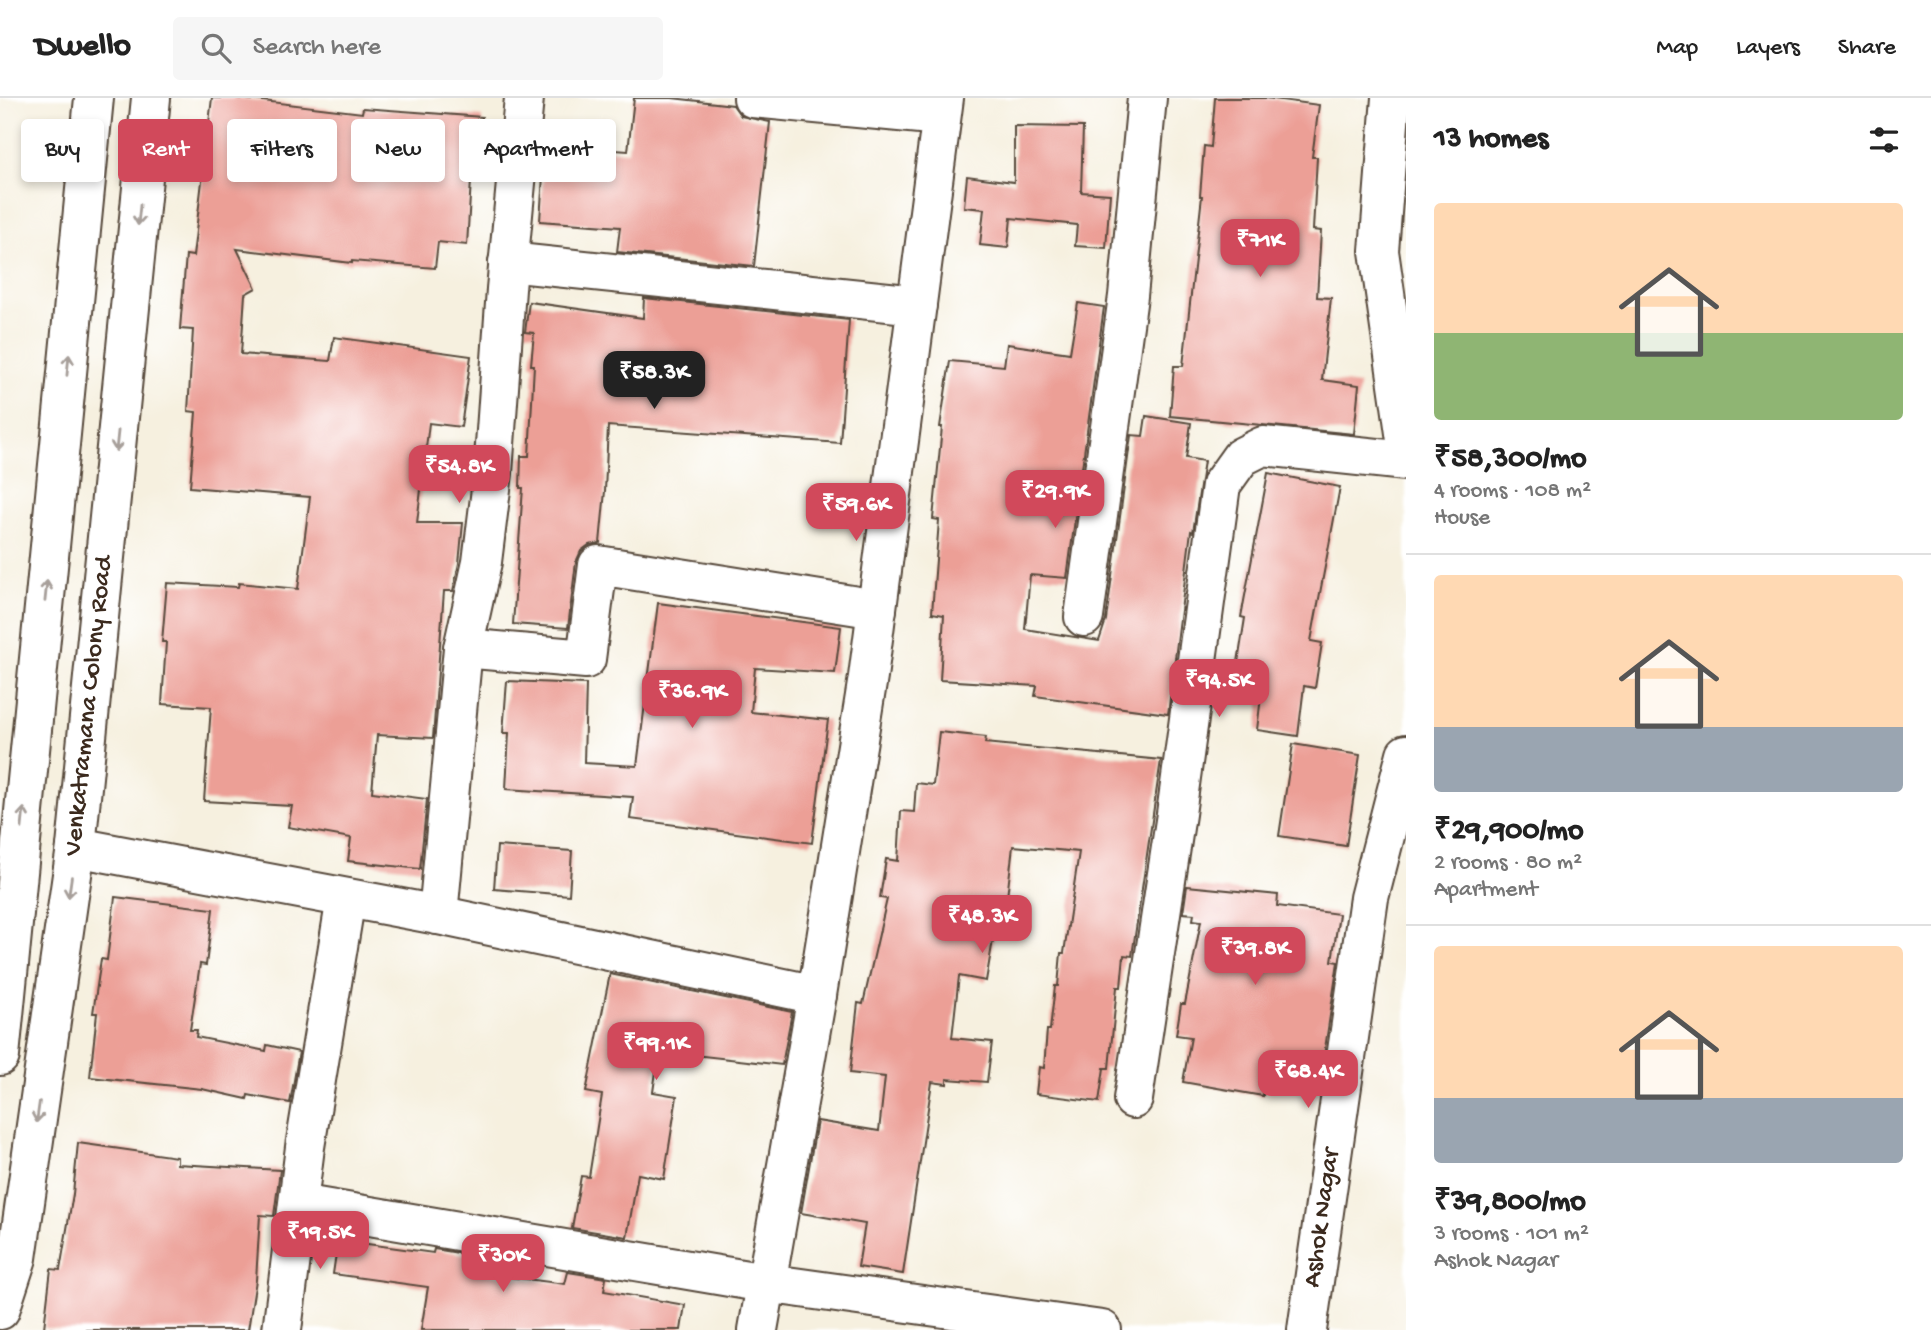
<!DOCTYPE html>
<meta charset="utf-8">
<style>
:root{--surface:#fff;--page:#f6f6f6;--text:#222;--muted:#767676;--line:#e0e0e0;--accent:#d1495b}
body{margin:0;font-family:"Gochi Hand",sans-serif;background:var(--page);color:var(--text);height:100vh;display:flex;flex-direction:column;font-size:26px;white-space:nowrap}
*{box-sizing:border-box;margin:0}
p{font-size:23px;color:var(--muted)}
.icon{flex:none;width:38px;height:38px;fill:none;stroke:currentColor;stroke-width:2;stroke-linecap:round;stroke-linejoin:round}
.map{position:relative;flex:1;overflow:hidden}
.side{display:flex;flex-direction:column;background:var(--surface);width:525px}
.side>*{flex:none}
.guide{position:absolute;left:21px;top:21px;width:665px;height:63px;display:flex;gap:14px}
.price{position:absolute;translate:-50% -60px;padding:0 16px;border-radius:14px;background:var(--accent);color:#fff;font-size:23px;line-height:46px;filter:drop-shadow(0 2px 4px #0008)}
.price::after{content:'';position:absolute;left:50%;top:42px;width:21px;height:16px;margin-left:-10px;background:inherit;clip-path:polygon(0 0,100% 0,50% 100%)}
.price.active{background:#222;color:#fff}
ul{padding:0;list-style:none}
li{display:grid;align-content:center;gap:14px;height:371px;padding:0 28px}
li+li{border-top:2px solid var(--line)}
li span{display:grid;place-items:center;height:217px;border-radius:7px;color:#555}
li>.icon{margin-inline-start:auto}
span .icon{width:126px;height:126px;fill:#fffc;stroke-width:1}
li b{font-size:30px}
h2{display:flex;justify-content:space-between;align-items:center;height:84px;padding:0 28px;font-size:30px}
.chip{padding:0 24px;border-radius:7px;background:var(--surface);box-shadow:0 4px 10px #0003;font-size:24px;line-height:63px}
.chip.active{background:var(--accent);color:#fff}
header{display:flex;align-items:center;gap:42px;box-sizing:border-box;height:98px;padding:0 35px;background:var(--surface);border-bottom:2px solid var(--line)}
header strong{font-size:33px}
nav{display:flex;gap:38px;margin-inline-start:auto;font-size:24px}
.search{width:490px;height:63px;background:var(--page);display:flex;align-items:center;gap:18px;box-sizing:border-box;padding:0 24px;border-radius:7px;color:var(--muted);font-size:26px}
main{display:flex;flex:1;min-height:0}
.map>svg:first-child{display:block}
.building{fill:#ec9f96}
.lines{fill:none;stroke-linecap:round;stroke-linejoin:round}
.street-casing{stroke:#57483b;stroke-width:42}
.secondary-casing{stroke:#57483b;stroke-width:42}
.street{stroke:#fff;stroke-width:38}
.secondary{stroke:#fff;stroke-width:38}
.oneway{stroke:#a79f9a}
.labels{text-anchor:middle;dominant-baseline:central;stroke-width:6;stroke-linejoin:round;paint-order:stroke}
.street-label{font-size:26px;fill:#3b2a1e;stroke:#fff}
</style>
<header>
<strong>Dwello</strong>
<div class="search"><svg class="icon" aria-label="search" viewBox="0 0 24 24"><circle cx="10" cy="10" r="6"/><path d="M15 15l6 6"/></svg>Search here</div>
<nav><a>Map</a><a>Layers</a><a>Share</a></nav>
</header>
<main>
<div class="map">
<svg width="1406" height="1232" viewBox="0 0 1406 1232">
<rect width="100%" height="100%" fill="#fff"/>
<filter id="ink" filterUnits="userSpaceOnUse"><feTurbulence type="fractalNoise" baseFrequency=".0143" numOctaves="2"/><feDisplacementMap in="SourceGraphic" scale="14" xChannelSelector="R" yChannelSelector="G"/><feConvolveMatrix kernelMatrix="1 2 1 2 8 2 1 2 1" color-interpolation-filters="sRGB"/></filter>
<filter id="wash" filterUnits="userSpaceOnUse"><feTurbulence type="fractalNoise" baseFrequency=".00686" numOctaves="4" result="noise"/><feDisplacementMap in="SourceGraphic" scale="28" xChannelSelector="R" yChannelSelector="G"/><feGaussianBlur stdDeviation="1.57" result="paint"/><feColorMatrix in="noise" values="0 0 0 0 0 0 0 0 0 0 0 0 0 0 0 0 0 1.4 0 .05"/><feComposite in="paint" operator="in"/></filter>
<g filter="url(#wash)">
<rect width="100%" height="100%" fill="#f6f0df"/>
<g id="blocks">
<g class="building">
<path d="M212,0H237L362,15L363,10L482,19L480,67L472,66L467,147L438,144L435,170L352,163V165L237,151L256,190L245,196L241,256L330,263L334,239L471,258L461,329L429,325L417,425H463L459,465L453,493H444L433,640L377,637L372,694L427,701L420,771L348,763L351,740L288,729L292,708L204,703L211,609L162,606L166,544H162L167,485L238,489L239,485L298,491L310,399L190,389L196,314L188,313L193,232L180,231L186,157L193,158Z"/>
<path d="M634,0H672L733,7L741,18L770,24L754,168L617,154L620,129L540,123L545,47L628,53Z"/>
<path d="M1215,0H1266L1319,7L1312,59H1317L1313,132L1321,133L1317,199L1331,200L1322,282L1359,287L1354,336L1170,318L1174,268H1183L1202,98H1200L1204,48L1211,49Z"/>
<path d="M1014,28L1083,29L1081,94L1110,96L1106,150L1075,148L1077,127L1011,120L1008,150L980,147L984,111L964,109L967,78L1014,84Z"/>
<path d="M644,200L849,222L840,345L608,328L605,393L600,445L589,447L581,453L576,464L568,530L513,526L523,390H520L521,358H529L534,267H531L534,235L525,234L529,204L643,220Z"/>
<path d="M1078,205L1104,209L1067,480L1030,477L1025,531L1099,543L1106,522L1131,337L1143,338L1146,318L1191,325L1186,360L1204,363L1193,434L1191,433L1168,616L1035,598L1037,588L940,582L944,517L932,515L939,422L933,421L942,329H940L950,263L1004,268L1007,246L1070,255Z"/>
<path d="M1268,375L1340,389L1311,543L1322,545L1315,590L1304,588L1298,638L1257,632L1263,582L1236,577L1245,520L1241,519Z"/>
<path d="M658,505L841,529L835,575L755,570L751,614L828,622L812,745L630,721L633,699L506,691L509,635H503L507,583L586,586L584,665L637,668Z"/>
<path d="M939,634L986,639L985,645L1161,662L1132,858L1124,857L1121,889H1117L1109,970H1104L1099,1004L1036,996L1039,969L1044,970L1047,932H1050L1055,888H1058L1061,855H1064L1079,754L1013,748L1004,825L996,824L986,883L959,878L952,940L992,944L987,984L947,981V986L932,984L903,1176L858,1169L865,1126L801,1115L817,1023L879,1033L885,979L850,975L858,905L863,906L887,801L880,800L886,761L898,763L901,713L914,714L916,685L933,687Z"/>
<path d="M1293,646L1360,657L1346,748L1279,738Z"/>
<path d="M497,748L572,753L569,797L494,791Z"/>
<path d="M1187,788L1278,797L1277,808L1339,816L1332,863L1338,864L1323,964L1270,957L1263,998L1183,984L1191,939L1176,937L1181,906H1185L1201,823L1193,822L1194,816L1183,815Z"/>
<path d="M115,799L213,811L206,867L200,866L190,932H197L196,939L266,953L267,947L299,954L290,1005L248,997L247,1001L202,991L90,979L97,915H93L101,861L107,862Z"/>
<path d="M610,876L792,914L782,967L659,953L653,994L677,998L664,1081L638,1076L627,1139L572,1130L581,1078L589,1079L602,997L586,994Z"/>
<path d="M78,1045L177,1059V1066L280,1072L274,1118L260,1117L256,1182L248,1232H63L44,1230L51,1171L60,1172L73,1096Z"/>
<path d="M338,1142L433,1155L434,1151L489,1160L487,1176L565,1186L568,1174L606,1180L604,1193L685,1207L681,1232H421L428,1189L333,1176Z"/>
</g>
</g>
</g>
<g filter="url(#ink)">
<use href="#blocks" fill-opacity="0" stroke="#57483b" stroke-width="2"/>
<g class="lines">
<defs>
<g id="street">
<path d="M753,0L941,18"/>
<path d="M1391,0L1379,153L1406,342"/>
<path d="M508,164L917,207"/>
<path d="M1084,519L1128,198L1147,0"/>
<path d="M463,550L586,561L598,467L877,511"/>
<path d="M76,749L438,817L817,897"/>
<path d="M438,817L463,550L482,464L493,375L506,191L524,0"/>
<path d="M1133,1001L1176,716L1221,387L1241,359L1263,348L1406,363"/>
<path d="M299,1106L765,1185L1102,1232"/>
<path d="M282,1232L305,1049L346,800"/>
<path d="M758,1232L817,897L868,579L944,0"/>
<path d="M1307,1232L1369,800L1406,656"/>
</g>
<g id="secondary">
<path d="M0,958L94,0"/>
<path d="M0,1212L17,1160L76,749L151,0"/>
</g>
</defs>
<use href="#street" class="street-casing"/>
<use href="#secondary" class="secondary-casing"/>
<use href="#street" class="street"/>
<use href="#secondary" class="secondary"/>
</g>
<defs><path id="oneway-shaft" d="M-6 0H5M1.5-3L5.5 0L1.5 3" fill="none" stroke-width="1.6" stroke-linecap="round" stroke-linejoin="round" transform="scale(1.75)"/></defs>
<g class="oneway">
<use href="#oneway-shaft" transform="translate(139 117) rotate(96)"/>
<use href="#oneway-shaft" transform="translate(68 267) rotate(-84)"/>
<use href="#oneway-shaft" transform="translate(117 343) rotate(96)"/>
<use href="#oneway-shaft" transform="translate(46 493) rotate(-84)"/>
<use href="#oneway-shaft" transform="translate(23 720) rotate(-84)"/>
<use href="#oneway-shaft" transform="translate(70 789) rotate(98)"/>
<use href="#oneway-shaft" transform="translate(38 1014) rotate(98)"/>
</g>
</g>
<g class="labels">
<g class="street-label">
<text transform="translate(90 608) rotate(-84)">Venkatramana Colony Road</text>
<text transform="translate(1323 1120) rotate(-82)">Ashok Nagar</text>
</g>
</g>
</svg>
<b class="price" style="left:1260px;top:181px">₹71K</b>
<b class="price active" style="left:654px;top:313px">₹58.3K</b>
<b class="price" style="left:459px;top:407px">₹54.8K</b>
<b class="price" style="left:1055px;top:432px">₹29.9K</b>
<b class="price" style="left:856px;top:445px">₹59.6K</b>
<b class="price" style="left:1219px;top:621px">₹94.5K</b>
<b class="price" style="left:692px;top:632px">₹36.9K</b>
<b class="price" style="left:982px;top:857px">₹48.3K</b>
<b class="price" style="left:1255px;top:889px">₹39.8K</b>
<b class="price" style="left:656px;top:984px">₹99.1K</b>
<b class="price" style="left:1308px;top:1012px">₹68.4K</b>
<b class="price" style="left:320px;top:1173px">₹19.5K</b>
<b class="price" style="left:503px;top:1196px">₹30K</b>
<div class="guide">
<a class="chip">Buy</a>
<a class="chip active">Rent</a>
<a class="chip">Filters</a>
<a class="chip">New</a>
<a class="chip">Apartment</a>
</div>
</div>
<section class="side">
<h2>13 homes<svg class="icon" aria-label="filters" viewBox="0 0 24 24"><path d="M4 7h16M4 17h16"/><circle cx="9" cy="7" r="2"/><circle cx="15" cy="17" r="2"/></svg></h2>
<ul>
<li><span style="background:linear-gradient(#ffd9b3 60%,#8fb573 0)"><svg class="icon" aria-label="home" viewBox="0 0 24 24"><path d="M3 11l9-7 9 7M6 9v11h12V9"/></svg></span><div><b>₹58,300/mo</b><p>4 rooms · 108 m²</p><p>House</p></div></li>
<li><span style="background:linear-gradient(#ffd9b3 70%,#9aa5b1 0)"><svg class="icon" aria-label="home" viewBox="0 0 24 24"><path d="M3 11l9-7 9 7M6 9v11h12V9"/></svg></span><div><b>₹29,900/mo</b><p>2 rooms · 80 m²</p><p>Apartment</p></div></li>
<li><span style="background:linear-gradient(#ffd9b3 70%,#9aa5b1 0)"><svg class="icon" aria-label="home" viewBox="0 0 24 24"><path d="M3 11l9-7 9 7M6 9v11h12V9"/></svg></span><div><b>₹39,800/mo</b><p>3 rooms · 101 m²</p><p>Ashok Nagar</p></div></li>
</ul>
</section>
</main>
